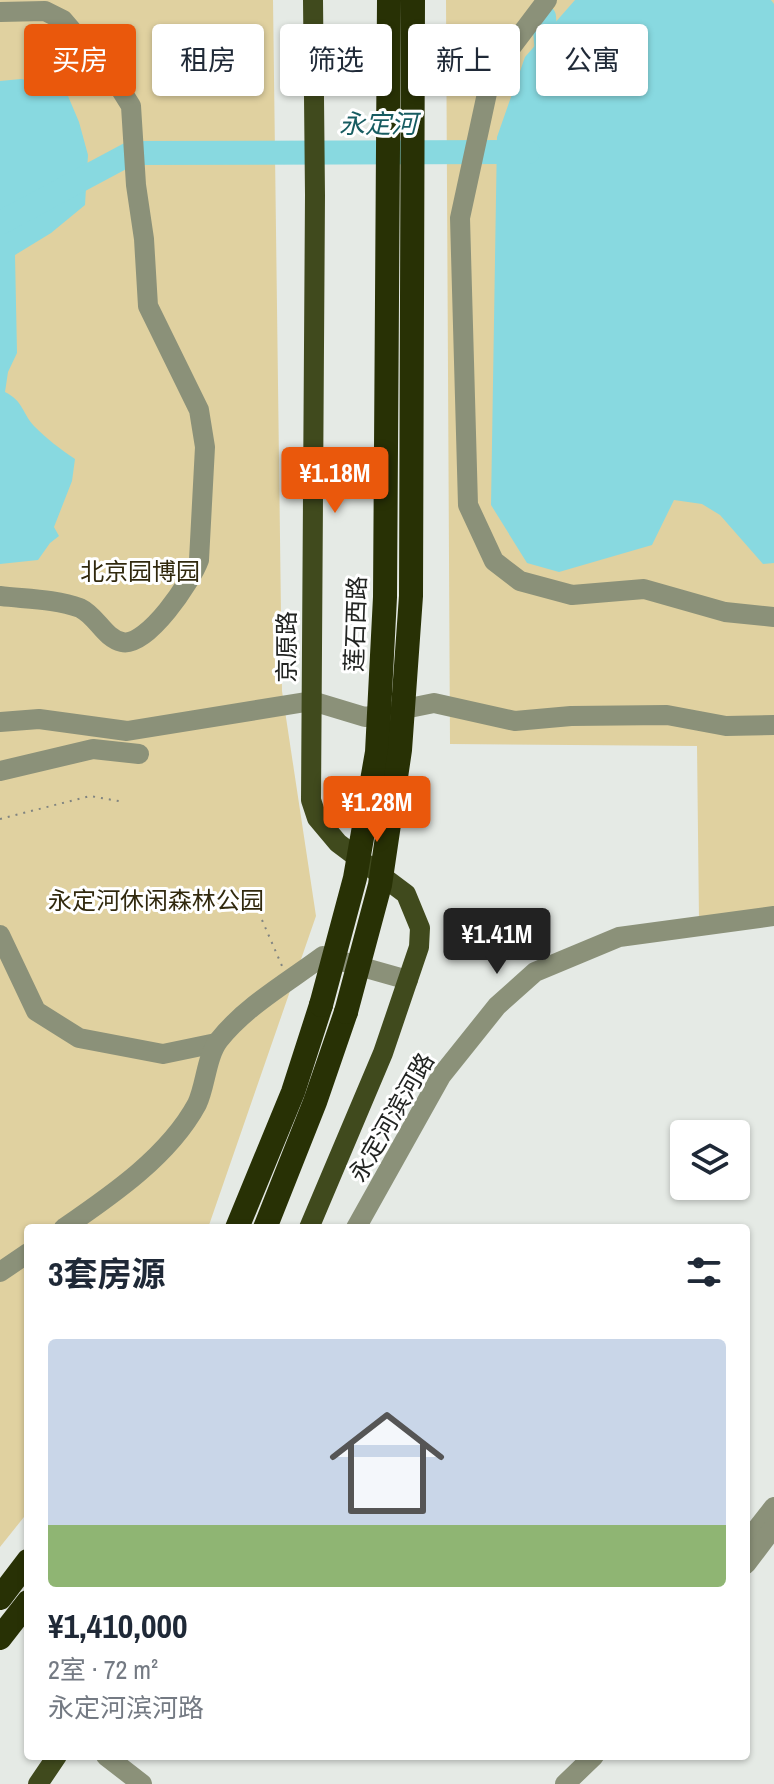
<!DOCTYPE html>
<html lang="zh">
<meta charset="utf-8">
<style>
:root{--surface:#fff;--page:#f6f6f7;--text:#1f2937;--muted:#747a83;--line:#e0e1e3;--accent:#ea580c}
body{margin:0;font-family:"Archivo Narrow","Noto Sans SC",sans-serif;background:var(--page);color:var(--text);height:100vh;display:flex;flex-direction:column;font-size:30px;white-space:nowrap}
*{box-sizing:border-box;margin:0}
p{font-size:26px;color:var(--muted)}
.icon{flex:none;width:44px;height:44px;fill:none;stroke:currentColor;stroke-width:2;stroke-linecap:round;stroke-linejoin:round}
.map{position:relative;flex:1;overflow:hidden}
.details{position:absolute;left:24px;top:1224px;width:726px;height:536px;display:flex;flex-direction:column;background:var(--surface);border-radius:8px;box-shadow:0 2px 6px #0004}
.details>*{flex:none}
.hud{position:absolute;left:24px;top:24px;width:726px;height:72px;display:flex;gap:16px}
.controls{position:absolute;left:670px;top:1120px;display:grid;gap:16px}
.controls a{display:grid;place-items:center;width:80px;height:80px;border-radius:8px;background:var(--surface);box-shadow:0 2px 6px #0004;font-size:40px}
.price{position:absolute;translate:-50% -68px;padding:0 18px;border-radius:8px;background:var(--accent);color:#fff;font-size:26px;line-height:52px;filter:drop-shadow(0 2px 4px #0008)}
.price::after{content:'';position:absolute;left:50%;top:48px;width:24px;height:18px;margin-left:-12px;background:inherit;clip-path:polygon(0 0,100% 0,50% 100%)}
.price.current{background:#222;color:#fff}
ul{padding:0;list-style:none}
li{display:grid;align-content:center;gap:16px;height:424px;padding:0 24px}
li+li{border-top:2px solid var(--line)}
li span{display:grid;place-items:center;height:248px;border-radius:8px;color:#555}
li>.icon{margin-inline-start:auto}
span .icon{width:144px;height:144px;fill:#fffc;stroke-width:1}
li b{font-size:34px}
h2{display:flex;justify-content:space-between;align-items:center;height:96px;padding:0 24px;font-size:34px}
.tag{padding:0 28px;border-radius:8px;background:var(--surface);box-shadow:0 2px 6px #0004;font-size:28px;line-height:72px}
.tag.current{background:var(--accent);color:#fff}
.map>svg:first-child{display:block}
.green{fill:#e0d1a0}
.water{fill:#88d9e0}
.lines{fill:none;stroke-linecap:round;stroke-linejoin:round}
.river{stroke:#88d9e0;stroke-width:24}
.path{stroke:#808480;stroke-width:2;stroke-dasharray:2 6;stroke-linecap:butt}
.minor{stroke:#8b9179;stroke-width:20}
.major{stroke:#404a1d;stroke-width:20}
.highway{stroke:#283105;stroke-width:24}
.highway-bridge{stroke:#283105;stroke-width:24}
.labels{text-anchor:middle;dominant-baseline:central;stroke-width:6;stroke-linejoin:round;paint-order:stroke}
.park-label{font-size:24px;fill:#31290e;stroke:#fff}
.street-label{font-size:24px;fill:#222422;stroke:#fff}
.water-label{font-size:26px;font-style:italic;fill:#175c61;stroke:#fff}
</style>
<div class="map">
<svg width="774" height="1784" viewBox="0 0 774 1784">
<rect width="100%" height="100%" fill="#e5eae5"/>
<g class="green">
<path d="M0,0H273L282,691L316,916L208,1228H28V1512L0,1547Z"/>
<path d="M446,0H774V909L699,920L697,746L450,744Z"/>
</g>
<g class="water">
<path d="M575,0H771L774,4V563L763,564L720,515L702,504L674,500L652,545L559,572L527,563L491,505L497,137L525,57Z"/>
<path d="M21,79L42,83L68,96L79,122L88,155L85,205L51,233L15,255L17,353L8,372L5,392C24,402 21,411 34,426C47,439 60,449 75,459L72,481L54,527L59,536L50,543L38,560L0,564V81Z"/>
</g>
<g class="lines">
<g class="river">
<path d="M544,17L548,67"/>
<path d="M0,223L131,153L528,152"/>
</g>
<g class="path">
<path d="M0,819L90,796L124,802"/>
<path d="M262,920L282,966"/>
</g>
<g class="minor">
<path d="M547,0L500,62L489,84L460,218L468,505L494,561L520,581L572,595L644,589L725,612L774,617"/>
<path d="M0,12L45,11L63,20L116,82L131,106L136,185L144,239L148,306L199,410L205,447L199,560C192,580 147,648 122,642C104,638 97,616 80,608C56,599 25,599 0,596"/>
<path d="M0,722L39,719L127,731L312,701L365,717L434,703L515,721L571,716L667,715L726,726L774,725"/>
<path d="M0,771L93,749L139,754"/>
<path d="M0,935L36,1011L79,1038L163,1054L216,1043"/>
<path d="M64,1228C112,1195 169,1156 197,1104C206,1085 206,1057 219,1040C246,1006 288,982 323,956L408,980"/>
<path d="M356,1228L441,1076L497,1006L535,972L619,937L774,916"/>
<path d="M0,1272L28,1253"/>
<path d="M752,1535L774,1507"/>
<path d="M746,1564L774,1527"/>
<path d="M106,1756L142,1784"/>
<path d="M565,1784L594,1756"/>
</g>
<g class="major">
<path d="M309,1228L383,1053L419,947L420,928L406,894L338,843L317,818L311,800L315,195L313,0"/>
<path d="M38,1784L57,1756"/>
</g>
<g class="highway">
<path d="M237,1228L293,1092L321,1005"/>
<path d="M265,1228L315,1102L346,1012"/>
<path d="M0,1598L28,1561"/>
<path d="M0,1638L28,1602"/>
</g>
<g class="highway-bridge">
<path d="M321,1005L355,878L377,752L385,597L389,0"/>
<path d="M346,1012L380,885L400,750L411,596L413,0"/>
</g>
</g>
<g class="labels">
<g class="park-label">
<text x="140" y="571">北京园博园</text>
<text x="156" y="900">永定河休闲森林公园</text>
</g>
<g class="street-label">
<text transform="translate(355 624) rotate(-88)">莲石西路</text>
<text transform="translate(286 647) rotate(-90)">京原路</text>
<text transform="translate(391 1117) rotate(-60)">永定河滨河路</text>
</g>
<g class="water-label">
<text x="378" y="123">永定河</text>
</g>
</g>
</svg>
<div class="controls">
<a><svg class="icon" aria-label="layers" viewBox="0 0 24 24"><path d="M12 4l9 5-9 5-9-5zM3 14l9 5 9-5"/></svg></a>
</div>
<b class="price" style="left:335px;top:515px">¥1.18M</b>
<b class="price" style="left:377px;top:844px">¥1.28M</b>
<b class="price current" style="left:497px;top:976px">¥1.41M</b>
<div class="hud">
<a class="tag current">买房</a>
<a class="tag">租房</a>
<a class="tag">筛选</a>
<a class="tag">新上</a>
<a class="tag">公寓</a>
</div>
<section class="details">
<h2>3套房源<svg class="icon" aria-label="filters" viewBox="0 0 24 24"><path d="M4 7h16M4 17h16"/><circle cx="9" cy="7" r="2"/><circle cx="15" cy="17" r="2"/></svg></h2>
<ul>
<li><span style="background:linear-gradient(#c9d6e8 75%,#8fb573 0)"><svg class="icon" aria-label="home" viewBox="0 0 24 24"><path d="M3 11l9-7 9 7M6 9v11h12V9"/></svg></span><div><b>¥1,410,000</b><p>2室 · 72 m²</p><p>永定河滨河路</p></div></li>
</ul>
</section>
</div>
